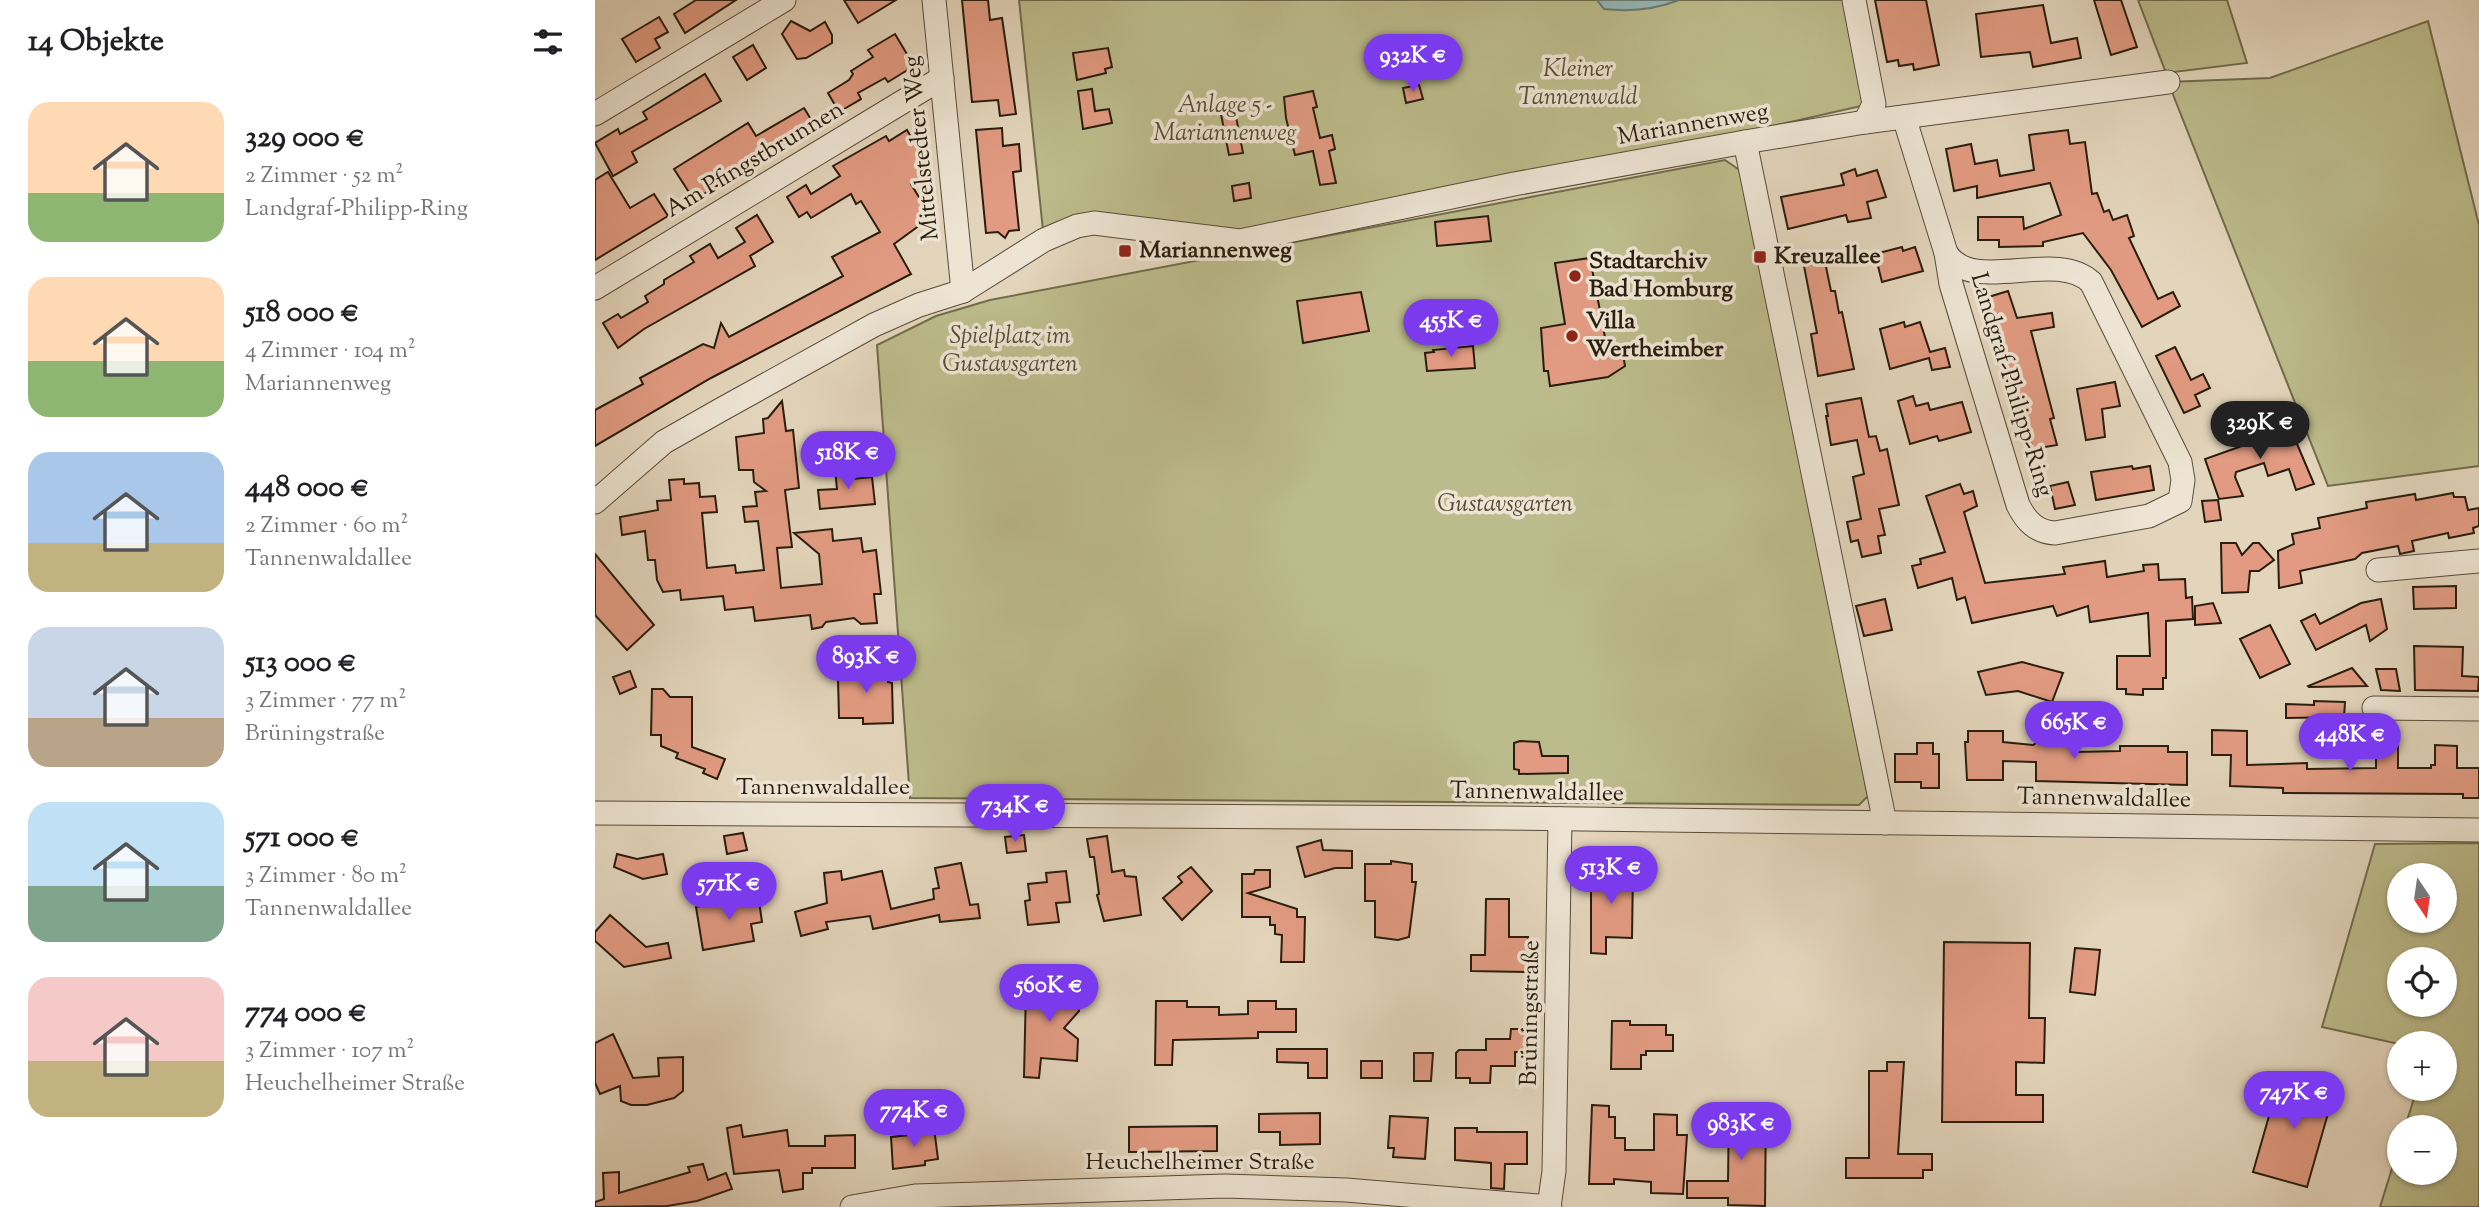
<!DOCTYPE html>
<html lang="de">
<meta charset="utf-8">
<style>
:root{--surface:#fff;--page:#f6f6f6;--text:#202124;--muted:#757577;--accent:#7c3aed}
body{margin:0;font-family:"Sorts Mill Goudy",serif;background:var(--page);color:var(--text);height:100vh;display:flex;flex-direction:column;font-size:26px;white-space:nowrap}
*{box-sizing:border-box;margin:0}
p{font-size:23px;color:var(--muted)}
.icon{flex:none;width:38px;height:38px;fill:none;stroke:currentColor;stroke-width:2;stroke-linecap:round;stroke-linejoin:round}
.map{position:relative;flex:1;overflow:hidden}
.details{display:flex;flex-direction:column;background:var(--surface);width:595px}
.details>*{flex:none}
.needle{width:46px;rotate:167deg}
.fabs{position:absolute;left:1792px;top:863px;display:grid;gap:14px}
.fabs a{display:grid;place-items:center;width:70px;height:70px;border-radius:50%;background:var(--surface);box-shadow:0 2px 5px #0004;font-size:35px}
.price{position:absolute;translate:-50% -60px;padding:0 16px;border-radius:24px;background:var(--accent);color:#fff;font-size:23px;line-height:46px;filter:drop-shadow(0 2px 4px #0008)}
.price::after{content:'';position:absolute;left:50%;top:42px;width:21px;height:16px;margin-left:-10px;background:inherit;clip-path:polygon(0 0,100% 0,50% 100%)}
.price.active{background:#222;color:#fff}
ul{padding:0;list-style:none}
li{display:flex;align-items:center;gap:21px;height:175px;padding:0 28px}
li span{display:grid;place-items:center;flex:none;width:196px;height:140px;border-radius:21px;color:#555}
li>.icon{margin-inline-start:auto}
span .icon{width:84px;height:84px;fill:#fffc;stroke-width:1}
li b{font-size:30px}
h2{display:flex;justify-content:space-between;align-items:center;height:84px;padding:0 28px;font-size:30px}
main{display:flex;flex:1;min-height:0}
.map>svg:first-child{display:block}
.green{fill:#bcbb8b;stroke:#726c4c;stroke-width:2;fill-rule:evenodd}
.water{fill:#96b8b7;stroke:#6a7a73;stroke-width:2}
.building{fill:#e29b82;stroke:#291d0e;stroke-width:2}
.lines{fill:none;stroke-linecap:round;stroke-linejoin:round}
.minor-casing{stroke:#584b3a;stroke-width:25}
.minor{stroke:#ede4d3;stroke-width:23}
.poi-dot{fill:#8f2418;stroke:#ede4d3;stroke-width:2.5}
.labels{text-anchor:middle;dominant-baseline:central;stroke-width:7;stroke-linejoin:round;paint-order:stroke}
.park-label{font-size:24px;font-style:italic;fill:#554c34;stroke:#ede4d3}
.street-label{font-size:24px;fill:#291d0e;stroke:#ede4d3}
.poi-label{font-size:24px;font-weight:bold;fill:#291d0e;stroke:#ede4d3;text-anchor:start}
</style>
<main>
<section class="details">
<h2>14 Objekte<svg class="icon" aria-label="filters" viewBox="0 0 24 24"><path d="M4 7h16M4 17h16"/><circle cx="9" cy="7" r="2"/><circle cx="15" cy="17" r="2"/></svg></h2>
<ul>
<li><span style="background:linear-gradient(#ffd9b3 65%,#8fb573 0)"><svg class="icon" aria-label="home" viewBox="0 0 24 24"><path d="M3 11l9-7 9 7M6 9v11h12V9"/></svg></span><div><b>329 000 €</b><p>2 Zimmer · 52 m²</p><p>Landgraf-Philipp-Ring</p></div></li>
<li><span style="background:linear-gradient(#ffd9b3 60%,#8fb573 0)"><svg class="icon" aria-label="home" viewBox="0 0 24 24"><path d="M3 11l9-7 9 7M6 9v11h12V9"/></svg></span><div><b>518 000 €</b><p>4 Zimmer · 104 m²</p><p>Mariannenweg</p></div></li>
<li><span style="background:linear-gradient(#a9c7e8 65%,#c2b280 0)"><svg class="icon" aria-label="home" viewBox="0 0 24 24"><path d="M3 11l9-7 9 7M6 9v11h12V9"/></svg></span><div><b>448 000 €</b><p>2 Zimmer · 60 m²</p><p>Tannenwaldallee</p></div></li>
<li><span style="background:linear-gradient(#c9d6e8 65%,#b9a48a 0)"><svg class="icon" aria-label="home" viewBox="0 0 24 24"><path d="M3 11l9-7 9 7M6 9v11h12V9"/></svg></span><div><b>513 000 €</b><p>3 Zimmer · 77 m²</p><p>Brüningstraße</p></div></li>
<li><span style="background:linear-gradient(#bfe0f5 60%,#7fa58c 0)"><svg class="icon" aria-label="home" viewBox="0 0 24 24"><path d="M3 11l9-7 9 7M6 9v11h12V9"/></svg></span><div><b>571 000 €</b><p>3 Zimmer · 80 m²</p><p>Tannenwaldallee</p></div></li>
<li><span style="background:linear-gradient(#f6c9c9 60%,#c2b280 0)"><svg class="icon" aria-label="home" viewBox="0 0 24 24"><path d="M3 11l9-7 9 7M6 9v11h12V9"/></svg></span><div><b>774 000 €</b><p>3 Zimmer · 107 m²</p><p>Heuchelheimer Straße</p></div></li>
</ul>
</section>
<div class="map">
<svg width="1884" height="1207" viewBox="0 0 1884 1207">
<rect width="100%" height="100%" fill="#e3d5bc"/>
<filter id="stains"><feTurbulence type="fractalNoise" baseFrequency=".00286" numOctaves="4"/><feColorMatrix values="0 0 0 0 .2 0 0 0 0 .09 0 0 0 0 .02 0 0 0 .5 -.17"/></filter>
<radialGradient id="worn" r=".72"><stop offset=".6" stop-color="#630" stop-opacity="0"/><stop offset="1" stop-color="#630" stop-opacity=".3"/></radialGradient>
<g class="green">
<path d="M424,0H1254L1275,104L919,184L645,241L499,223L449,240Z"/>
<path d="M1543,0H1632L1652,63L1571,73Z"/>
<path d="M1833,21L1884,225V466L1733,486L1573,82L1675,78Z"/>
<path d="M1130,160L1146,171L1273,796L1264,805L315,798L282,345L341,316L395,300Z"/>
<path d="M1884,843V1207H1785L1804,1146V1172H1850V1127H1810L1822,1089L1850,1088V1043L1804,1044L1727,1027L1780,844ZM1804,875H1850V920H1804ZM1804,959H1850V1004H1804Z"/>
</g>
<path class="water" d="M1002,0H1084C1059,10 1036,12 1009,9Z"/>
<g class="building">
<path d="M101,0H141L90,33L79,14Z"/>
<path d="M249,0H301L263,23Z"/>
<path d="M367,0H393L395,20L407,18L421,114L405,116L403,100L377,102Z"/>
<path d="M1280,0H1331L1344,65L1319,70L1318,64L1304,66L1303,60L1292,62Z"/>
<path d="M1499,0H1526L1542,47L1516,55Z"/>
<path d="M1448,5L1456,43L1482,38L1486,58L1438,67L1435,52L1386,57L1381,14Z"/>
<path d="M64,17L73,32L60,39L65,48L41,62L27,39Z"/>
<path d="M196,21L215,31L230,22L237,35V43L211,58L202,59L187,34Z"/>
<path d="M300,34L319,66L293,82L290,78L263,93L266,99L244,112L233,93L254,80L258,74L256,71L278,57L273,50Z"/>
<path d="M158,45L171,68L152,80L138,57Z"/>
<path d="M513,48L517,67L510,69L511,73L482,80L478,53Z"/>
<path d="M110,74L126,101L37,152L42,162L18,176L0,143L23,129L25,134L52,119L48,112Z"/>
<path d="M824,85L828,99L811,103L808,88Z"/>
<path d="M497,89L500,111L514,109L517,123L488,129L483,91Z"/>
<path d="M718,91L722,107L718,108L725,138L737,135L740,149L734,151L741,183L725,185L718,151L700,155L691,118L689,97Z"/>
<path d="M638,101L648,153L634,155L624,104Z"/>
<path d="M209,108L220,126L99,200L79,169L153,123L161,136Z"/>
<path d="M407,128L408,146L424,144L426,171L418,172L424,230L414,231L410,238L403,232L391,233L381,130Z"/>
<path d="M312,130L329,159L322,164L330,176L316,184L336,217L299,244L316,274L116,378L0,446V410L48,384L45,378L108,344L119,348L126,323L134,337L248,276L237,257L285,232L266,201L261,204L256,194L216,218L212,212L204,217L192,197L211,185L216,194L245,176L238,166L291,136L294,141Z"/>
<path d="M1473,130L1475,144L1490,142L1497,194L1502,193L1509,212L1514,210L1518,220L1532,215L1539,236L1534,238L1563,299L1578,292L1585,306L1547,327L1516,270L1488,233L1448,242V246L1404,247V240H1383V217H1428L1429,229L1466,215L1455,183L1382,198V186L1359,191L1351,149L1376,144L1380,164L1402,160L1405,176L1439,170L1434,135Z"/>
<path d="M1260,169L1262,176L1282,170L1291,197L1272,202L1276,218L1253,222L1251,215L1193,229L1186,197L1249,185L1246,174Z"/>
<path d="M13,172L35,208L59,194L73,216L0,260V180Z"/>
<path d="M654,183L656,198L639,201L637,186Z"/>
<path d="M162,215L178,242L155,256L160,266L49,329L23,348L8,323L23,314L26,318L53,302L50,296L69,284V280L99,262L95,256L115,244L123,258L150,242L141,228Z"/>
<path d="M893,216L896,241L842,246L840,222Z"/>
<path d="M1307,247L1308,251L1320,247L1328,271L1287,282L1280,254Z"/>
<path d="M995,258L1012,348L1028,354L1030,366L1013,377L955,386L953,371H949L946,328L970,324L960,263Z"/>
<path d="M1230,262L1236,291H1240L1244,313L1247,312L1259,369L1223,376L1216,334L1222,333L1209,266Z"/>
<path d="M1413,291L1422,318L1457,313L1459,327L1436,331L1459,418L1455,419L1462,445L1438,449L1431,426L1426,427L1387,299Z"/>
<path d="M766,292L774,331L708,343L702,301Z"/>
<path d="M1309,322L1310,327L1325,322L1335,352L1350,348L1355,367L1337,370L1334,358L1295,369L1285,329Z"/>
<path d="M878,346L880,368L832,371L830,353L839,352L838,350Z"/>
<path d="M1580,347L1596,380L1608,374L1615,388L1600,395L1605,406L1589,413L1561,356Z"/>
<path d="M1520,382L1525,406L1507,409L1510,437L1491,440L1482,389Z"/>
<path d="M1318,396L1321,406L1333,403L1335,410L1367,402L1376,432L1344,441L1342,436L1315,444L1303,401Z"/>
<path d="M1266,398L1274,437L1281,436L1285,451L1292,449L1304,505L1284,509L1290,535L1283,536L1286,553L1267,557L1263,540L1256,542L1252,522L1266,519L1258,477L1269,474L1262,440L1236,445L1231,416H1233L1231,404Z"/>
<path d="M187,401L191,431L198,430L204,488L190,490L197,547L182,548L186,588L227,584L224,554L199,533L237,529L238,541L266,538L268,552L281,550L286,594H279L282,623L266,624L259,618L231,622L227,627L217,629L215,615L160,621L158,607L130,610L128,596L86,600L85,590L68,592L62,580L60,560H53L50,531L27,535L25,517L63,510L62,501L76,500L74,480L89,479V484L104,483L105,497L120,496L122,512L107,513L112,568L140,565L141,573L169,570L163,521L150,522L148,507L162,506L160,492L171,491L159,482L158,470H144L141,437L169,433L168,419L173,418Z"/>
<path d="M1694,425L1719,484L1701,490L1694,469L1673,476L1669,463L1641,472L1640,477L1648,496L1624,499L1610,459L1658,442L1656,435Z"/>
<path d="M1537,466L1538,469L1555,466L1559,490L1501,500L1496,472Z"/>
<path d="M257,468L258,479L277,477L280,504L225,509L223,490L242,489L240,469Z"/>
<path d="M1473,482L1480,505L1460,509L1455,486Z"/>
<path d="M1365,484L1369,494L1378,491L1382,506L1369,512L1390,583L1470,574L1468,567L1510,561L1512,577L1549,571L1548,565L1563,564L1564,580L1590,579L1591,598L1597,597L1598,619L1571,621V678H1568V689H1548V695L1531,694V689H1522V656H1555L1553,613L1495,622L1493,606L1462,616L1458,606L1377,623L1370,597L1362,600L1357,578L1323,588L1317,566L1326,564L1325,559L1350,552L1331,496Z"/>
<path d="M1858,493L1859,497H1870L1873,510L1884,508V526L1878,528L1879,533L1854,538L1853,533L1817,541L1819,551L1805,554L1803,546L1767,553L1760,559L1705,571L1707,583L1684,588L1683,551L1699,544L1697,534L1725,528L1723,518L1772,508L1771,502L1820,494L1821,500Z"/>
<path d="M1623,500L1626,520L1610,522L1607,501Z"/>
<path d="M1626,543H1641L1647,555L1658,543H1664L1679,560L1664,571H1655L1653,592L1627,593Z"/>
<path d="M0,554L59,625L32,650L0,615Z"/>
<path d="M1861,586V608L1819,609L1818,587Z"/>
<path d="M1290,599L1297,630L1269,636L1261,606Z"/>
<path d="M1786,599L1792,629L1775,641L1771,625L1721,650L1706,621L1720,614L1725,624L1766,603Z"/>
<path d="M1618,603L1626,623L1600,625V606Z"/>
<path d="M1675,625L1695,664L1665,678L1645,639Z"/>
<path d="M1819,646L1868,647L1867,676L1884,677L1883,691L1820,690Z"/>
<path d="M1427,662L1468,673L1457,702L1423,691L1391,695L1383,672Z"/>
<path d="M275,665L274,668L293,667V682L297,683L298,723L268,724V718H244L243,679H253V666Z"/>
<path d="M1757,668L1772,686L1714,687L1713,686Z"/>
<path d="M1781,669H1801L1805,691L1786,690Z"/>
<path d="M35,671L41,687L25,694L18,677Z"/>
<path d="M57,689H68L75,697H97V747L130,759L122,779L108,773L110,769L81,758L83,753L66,746V735H56Z"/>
<path d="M1719,701L1750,702L1749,717L1691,718V704L1719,705Z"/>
<path d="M1617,730L1652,731V765L1712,763V769L1781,768V745L1803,746V768H1836V765H1840V745L1862,746V768H1884V798H1868V794L1688,793V788L1635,786L1636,755H1617Z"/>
<path d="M1373,731H1408V742L1438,745L1441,743V731H1477L1480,752L1525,751V746H1573V752H1592V785L1441,781V762L1408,761V780H1372L1370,742H1373Z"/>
<path d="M925,741L944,742L947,756H973V773L924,774V770L919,769V743Z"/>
<path d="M1322,743H1338V754H1344V788H1326V782H1300V754H1322Z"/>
<path d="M148,833L152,850L132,854L129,836Z"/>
<path d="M429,835L431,851L412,853L410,837Z"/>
<path d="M512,836L517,872L529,870L530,876L541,877L546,915L509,921L502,895L504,894L499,857H495L492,839Z"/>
<path d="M726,840L728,850L757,851V868H740L710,877L702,847Z"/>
<path d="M22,854L42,859L68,854L72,874L48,879L19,867Z"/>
<path d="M796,861L817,864V882H821L814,937L803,940L780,937V901H770V864H796Z"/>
<path d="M366,863L375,905L383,904L385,918L345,922L344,915L278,929L275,916L231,922L233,929L206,936L200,912L232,903L229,873L246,871L247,880L287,871L296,909L339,899L338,889L344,888L340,868Z"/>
<path d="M1001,863L1038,868L1037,938L1011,937V954L996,953V888H1000Z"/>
<path d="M596,867L617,891L587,920L568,898L587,882L583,877Z"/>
<path d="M660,870H675V887L653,893L702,909V917H710L709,962H686L687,935L680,934V925H675V917H647V874H659Z"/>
<path d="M471,871L475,902L461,903L464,922L433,925L430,901L435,900L433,884L452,882L451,873Z"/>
<path d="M163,894L167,922L156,924L159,941L108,950L101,907Z"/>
<path d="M891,899H914V937H933V972L876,971V955H890Z"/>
<path d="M15,915L51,947L73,943L76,958L29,967L0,941V932Z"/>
<path d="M1349,942L1435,943L1434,1018H1450L1449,1063L1421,1062V1095H1448V1122H1347Z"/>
<path d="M1480,948L1505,950L1500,995L1475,992Z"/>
<path d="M448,977L472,979L471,990L485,991L484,1011L469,1028L483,1039L482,1061L446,1058L444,1078L429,1077L431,987Z"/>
<path d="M561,1001H592V1007H624V1015L653,1014V1001H681V1009H701V1032H663V1038L578,1040L577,1065H560Z"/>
<path d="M1017,1021H1035V1025H1071V1035H1078V1051H1051V1055H1046V1069H1016Z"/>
<path d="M916,1029H933V1052H920V1066H896L895,1083H875V1078H861V1053L864,1050H891V1039H915Z"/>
<path d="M18,1034L38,1078L64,1076L63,1058L88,1057V1091L79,1098L52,1105H36L26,1101L25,1086L5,1094L0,1083V1043Z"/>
<path d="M682,1049H732V1078H713V1063L682,1062Z"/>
<path d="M819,1053H838L836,1081H819Z"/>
<rect x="766" y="1061" width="21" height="17"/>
<path d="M1292,1062H1309L1303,1154H1337V1170H1328V1178H1251V1158H1274V1071H1292Z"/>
<path d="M1686,1074L1740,1089L1712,1187L1658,1172Z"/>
<path d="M997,1105L1014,1106V1117H1020V1138H1030V1150H1059V1114L1082,1115V1135H1092L1088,1194L1056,1193V1182L1019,1179V1184H994Z"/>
<path d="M1134,1108H1171L1170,1206L1133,1205V1198H1092V1181H1133Z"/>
<path d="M725,1113V1144L685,1145V1132H664V1114Z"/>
<path d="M795,1116L833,1118L830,1159L798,1157L799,1148H793Z"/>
<path d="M146,1125L148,1137L192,1130L194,1146H230V1136L260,1135V1168H217V1173H208V1189L188,1192L184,1170L139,1174L132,1128Z"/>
<path d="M622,1126V1151L534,1152V1127Z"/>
<path d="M339,1128L343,1159L330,1161V1165L298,1169L296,1137L324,1134V1129Z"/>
<path d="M860,1128H882V1132H932V1164H910L909,1189L896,1188V1163L860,1160Z"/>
<path d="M108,1164L113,1180L131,1173L137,1189L102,1201L72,1206L0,1207V1202L9,1199L8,1173L24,1172V1193L95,1172L93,1167Z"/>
</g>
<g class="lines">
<defs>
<g id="minor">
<path d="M339,0L368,291"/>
<path d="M1259,0L1279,104L1270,122"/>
<path d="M0,114L189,0"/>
<path d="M1309,117L1351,253"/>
<path d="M1150,142L1290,823"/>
<path d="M1351,253C1378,296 1459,248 1496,282L1585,462L1588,480L1585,501L1554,516L1460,533C1441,532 1431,521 1423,505L1356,284Z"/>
<path d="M0,288L347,78"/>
<path d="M0,502L69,442L129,408L279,325L324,305L368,291L449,240L482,226L499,223L645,241L919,184L1150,142L1270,122L1573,82"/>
<path d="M1783,570L1884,561"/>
<path d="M1779,708L1884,709"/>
<path d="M0,813L905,818L1884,830"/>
<path d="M257,1207L320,1196L630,1186L751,1190L955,1207"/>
<path d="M954,1207L959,1171L965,819"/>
</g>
</defs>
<use href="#minor" class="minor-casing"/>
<use href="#minor" class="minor"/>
</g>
<g class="poi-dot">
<rect x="523" y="244" width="14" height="14" rx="3.5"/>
<rect x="1158" y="250" width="14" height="14" rx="3.5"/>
<circle cx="980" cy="276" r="7"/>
<circle cx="977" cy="336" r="7"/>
</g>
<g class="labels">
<g class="park-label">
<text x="983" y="70">Kleiner<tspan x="983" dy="28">Tannenwald</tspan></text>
<text x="630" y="106">Anlage 5 -<tspan x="630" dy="28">Mariannenweg</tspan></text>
<text x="415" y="337">Spielplatz im<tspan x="415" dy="28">Gustavsgarten</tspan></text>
<text x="910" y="505">Gustavsgarten</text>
</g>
<g class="street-label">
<text transform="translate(1098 125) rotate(-10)">Mariannenweg</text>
<text transform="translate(327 148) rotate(-96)">Mittelstedter Weg</text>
<text transform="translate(160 160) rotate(-31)">Am Pfingstbrunnen</text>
<text transform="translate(1416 385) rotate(73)">Landgraf-Philipp-Ring</text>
<text x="228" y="788">Tannenwaldallee</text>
<text transform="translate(942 793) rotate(1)">Tannenwaldallee</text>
<text transform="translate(1509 799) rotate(1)">Tannenwaldallee</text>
<text transform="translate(936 1013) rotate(-89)">Brüningstraße</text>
<text x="605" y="1163">Heuchelheimer Straße</text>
</g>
<g class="poi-label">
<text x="544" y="251">Mariannenweg</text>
<text x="1179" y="257">Kreuzallee</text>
<text x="994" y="262">Stadtarchiv<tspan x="994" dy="28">Bad Homburg</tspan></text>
<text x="991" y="322">Villa<tspan x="991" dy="28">Wertheimber</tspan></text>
</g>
</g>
<rect width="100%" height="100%" filter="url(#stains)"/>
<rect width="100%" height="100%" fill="url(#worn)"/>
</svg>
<div class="fabs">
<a><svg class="needle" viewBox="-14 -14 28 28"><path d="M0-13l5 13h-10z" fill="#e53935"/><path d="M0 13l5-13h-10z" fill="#757577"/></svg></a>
<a><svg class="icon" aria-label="locate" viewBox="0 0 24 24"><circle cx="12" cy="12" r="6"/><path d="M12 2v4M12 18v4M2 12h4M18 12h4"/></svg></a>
<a>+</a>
<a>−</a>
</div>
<b class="price" style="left:818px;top:94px">932K €</b>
<b class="price" style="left:856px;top:359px">455K €</b>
<b class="price active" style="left:1665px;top:461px">329K €</b>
<b class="price" style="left:253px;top:491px">518K €</b>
<b class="price" style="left:271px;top:695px">893K €</b>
<b class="price" style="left:1479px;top:761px">665K €</b>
<b class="price" style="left:1755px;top:773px">448K €</b>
<b class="price" style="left:420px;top:844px">734K €</b>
<b class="price" style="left:1016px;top:906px">513K €</b>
<b class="price" style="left:134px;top:922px">571K €</b>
<b class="price" style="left:454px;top:1024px">560K €</b>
<b class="price" style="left:1699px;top:1131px">747K €</b>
<b class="price" style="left:319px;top:1149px">774K €</b>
<b class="price" style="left:1146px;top:1162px">983K €</b>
</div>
</main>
